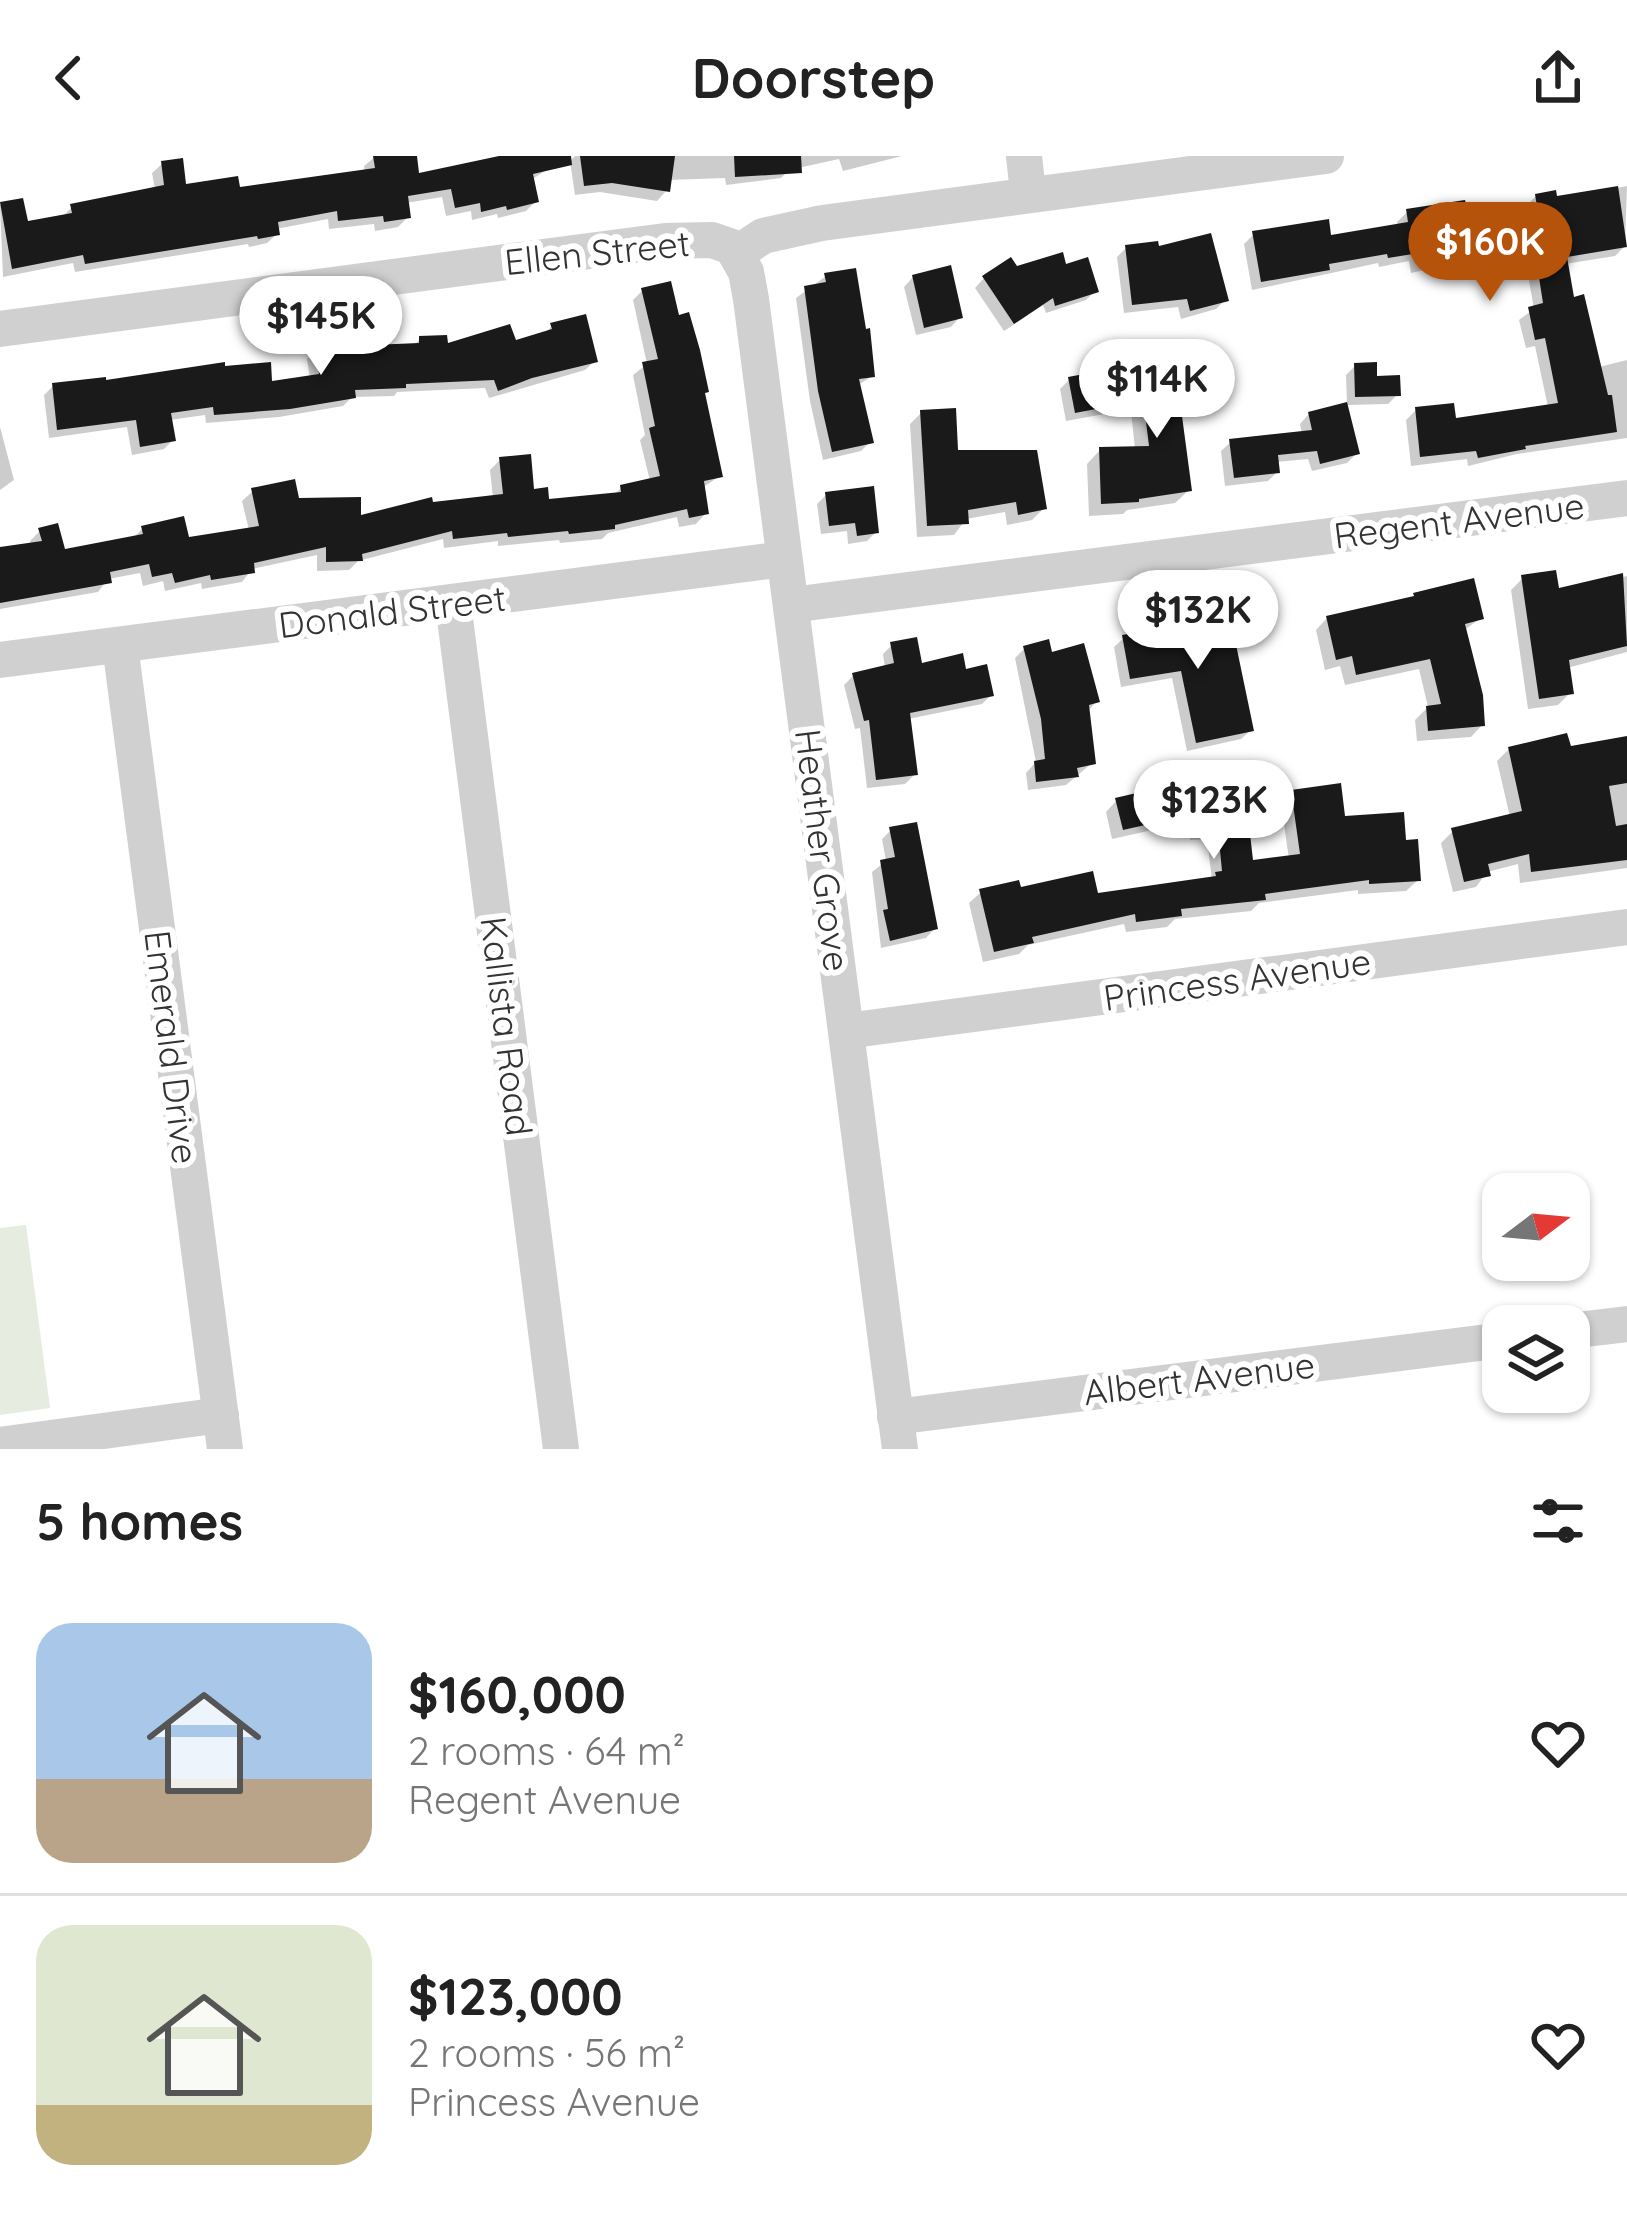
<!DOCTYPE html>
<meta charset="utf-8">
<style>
:root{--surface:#fff;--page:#f2f2f2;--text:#222;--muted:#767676;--line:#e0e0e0;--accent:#b45309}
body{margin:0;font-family:Quicksand,sans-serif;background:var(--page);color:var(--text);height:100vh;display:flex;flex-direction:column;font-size:45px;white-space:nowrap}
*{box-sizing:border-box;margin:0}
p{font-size:39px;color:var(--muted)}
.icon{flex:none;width:66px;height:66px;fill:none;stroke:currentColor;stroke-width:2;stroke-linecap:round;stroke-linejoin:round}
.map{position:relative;height:1293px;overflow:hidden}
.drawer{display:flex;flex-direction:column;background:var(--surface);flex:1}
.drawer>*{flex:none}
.needle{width:78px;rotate:74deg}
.tools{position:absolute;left:1482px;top:1017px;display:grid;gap:24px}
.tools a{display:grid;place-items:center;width:108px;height:108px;border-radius:24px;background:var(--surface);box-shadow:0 3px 9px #0004;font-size:60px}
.price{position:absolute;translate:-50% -102px;padding:0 27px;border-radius:42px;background:#fff;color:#222;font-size:39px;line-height:78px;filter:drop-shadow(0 3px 6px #0008)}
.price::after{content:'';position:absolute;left:50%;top:72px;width:36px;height:27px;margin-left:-18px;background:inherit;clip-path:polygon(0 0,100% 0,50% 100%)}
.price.on{background:var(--accent);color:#fff}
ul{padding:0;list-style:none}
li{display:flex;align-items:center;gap:36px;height:300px;padding:0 36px}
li+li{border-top:3px solid var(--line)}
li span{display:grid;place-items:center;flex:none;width:336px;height:240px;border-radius:36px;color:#555}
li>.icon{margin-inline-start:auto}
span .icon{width:144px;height:144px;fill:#fffc;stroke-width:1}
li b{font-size:51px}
h2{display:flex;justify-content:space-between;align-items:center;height:144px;padding:0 36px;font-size:51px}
header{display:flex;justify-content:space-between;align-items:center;height:156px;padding:0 36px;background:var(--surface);font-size:54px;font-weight:700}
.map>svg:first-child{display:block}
.green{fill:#e6ecdf}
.shadow{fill:#0003}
.building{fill:#1a1a1a}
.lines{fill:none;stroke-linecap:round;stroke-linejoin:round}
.minor{stroke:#d0d0d0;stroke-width:36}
.labels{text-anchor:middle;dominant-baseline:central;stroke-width:12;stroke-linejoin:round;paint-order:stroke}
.street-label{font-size:36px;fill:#333;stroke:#fff}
</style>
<header><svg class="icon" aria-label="back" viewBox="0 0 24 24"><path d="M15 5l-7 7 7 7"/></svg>Doorstep<svg class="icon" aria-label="share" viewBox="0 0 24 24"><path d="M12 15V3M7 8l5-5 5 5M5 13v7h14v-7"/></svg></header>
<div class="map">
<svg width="1627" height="1293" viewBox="0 0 1627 1293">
<rect width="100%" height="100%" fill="#fff"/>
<path class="green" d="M26,1069L50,1252L0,1259V1072Z"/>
<g class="shadow">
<path d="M376,0H414L417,21L506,0H545L548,13L531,24L536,45L526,55L498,62L497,58L472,64L471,55L446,60L442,41L406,47L408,61L398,71L375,75L374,68L329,73L328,63L276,73L277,78L267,87L249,91L248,88L75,116L73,107L3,121L0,49L21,45L26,69L61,62L72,51L155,34L152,17L162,8L184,32L238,34L365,17L364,10Z"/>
<path d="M575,0H902L843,15L839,3L789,14L781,22L726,29L725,22L668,24L667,34L657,45L600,36L575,39L570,5Z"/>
<path d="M1627,30L1625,90L1615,100L1565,108L1571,144L1599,211L1627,204V282L1517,298L1468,310L1467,303L1411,310L1406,264L1416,254L1453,266L1548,251L1535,190L1526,192L1519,164L1534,153L1523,91L1482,97L1477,102L1411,117L1409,105L1379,111L1378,107L1252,134L1244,88L1254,78L1329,82L1398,71L1397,66L1407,56L1481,63L1527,56L1526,50L1536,40L1555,44Z"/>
<path d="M1126,92L1225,144L1216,153L1181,163L1178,151L1124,157L1117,101Z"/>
<path d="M1064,112L1095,135L1086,144L1046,157L1043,149L1004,175L975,132L984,122L1016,113Z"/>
<path d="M826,120L872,220L857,230L870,286L861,295L823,304L810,245L796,142Z"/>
<path d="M913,121L960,161L951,171L916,179L904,131Z"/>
<path d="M643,134L702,239L720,320L702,332L706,357L696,368L679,371L677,361L608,377L602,383L560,387L559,384L498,390V385L444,392L443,383L358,405L349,414L317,415V399L252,413L242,426L202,433L201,427L165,435L163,425L143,430L140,417L108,423L98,436L0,453V394L31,389L30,385L40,375L63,397L131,384L142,373L187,385L249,374L242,345L253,335L358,363L493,342L490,314L500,304L546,347L613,340L621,332L650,325L640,284L645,279L633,219L647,208L633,144Z"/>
<path d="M552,170L595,205L585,214L489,242L485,232L397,236L394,240L352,241L343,250L279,261L206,267L205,259L170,264L173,284L164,293L132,299L127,271L49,282L44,239L53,230L269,228L310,223L307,203L317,194L413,190L420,183L445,191L514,188L543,179Z"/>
<path d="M1355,210L1374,223L1397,239L1388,248L1347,249L1346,219Z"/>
<path d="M1169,213L1210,240L1197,253L1178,256L1189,334L1175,347L1127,354L1123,358L1089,360L1087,308L1100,294L1135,293L1130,246L1121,255L1066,265L1060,233L1069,224L1128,241L1142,228L1156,226Z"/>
<path d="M921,257L955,297L1044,352L1032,364L1007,369L1005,356L966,363L954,379L917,381L910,268Z"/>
<path d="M1309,258L1356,298L1347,307L1312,315L1308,303L1276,306L1277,316L1268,325L1225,330L1221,295L1231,286L1302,278L1300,268Z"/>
<path d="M0,271L14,324L0,334Z"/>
<path d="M826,339L876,376L867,385L848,388L847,375L821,378L817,348Z"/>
<path d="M1627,420V496L1567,512L1570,537L1558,549L1528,553L1511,434L1523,422L1556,436Z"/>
<path d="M1327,462H1481L1463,475L1482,569L1471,581L1417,585L1415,564L1428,551L1419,513L1345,529L1340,510L1325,514L1316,474Z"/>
<path d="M1194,466L1251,574L1241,583L1187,595L1172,522L1121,531L1114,491L1124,482L1188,471Z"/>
<path d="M892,489L920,510L991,539L982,548L908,563L915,618L905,628L867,632L860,572L855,573L844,529L853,520L885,512L883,498Z"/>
<path d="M1024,493L1097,545L1087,556L1092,607L1066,629L1028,634L1026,617L1036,606L1015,502Z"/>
<path d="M1627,583V712L1520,727L1518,708L1487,716L1476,731L1453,736L1441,687L1453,675L1510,661L1497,605L1509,593L1568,594Z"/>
<path d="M1185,629L1250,707L1289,703L1281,648L1293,637L1342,663L1403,687L1418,724L1406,735L1358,738V734L1259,747L1251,755L1175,763L1167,771L1126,776L1124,768L1028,789L1019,798L983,806L969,747L981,736L1095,740L1212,724L1207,683L1190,684L1188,666L1112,683L1106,656L1117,644Z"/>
<path d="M891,674L935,772L926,782L881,792L872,716L886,705L882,683Z"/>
</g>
<g class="building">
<path d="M373,0H417L419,17L499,0H571L572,9L533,18L539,46L507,54L506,50L481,56L480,47L455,52L451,33L408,40L411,62L384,66L383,60L338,65L337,55L278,66L280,79L258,83L257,80L85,108L83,99L12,113L0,46L23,42L28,65L72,57L70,48L164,29L161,5L183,2L186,28L238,20L240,31L375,12Z"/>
<path d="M580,0H675L670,36L612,27L584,30Z"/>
<path d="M734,0H801L802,17L735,21Z"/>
<path d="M1618,30L1627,91L1567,101L1574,141L1584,138L1608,239H1612L1617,276L1525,290L1526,293L1478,302L1476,295L1420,301L1415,251L1454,247L1456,262L1558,247L1545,182L1535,184L1528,151L1543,147L1533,83L1490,89L1491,93L1421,109L1419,97L1388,102L1387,98L1329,108L1330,114L1261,126L1252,75L1329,63L1331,79L1408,66L1406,53L1465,44L1468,56L1482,53L1483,60L1537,51L1535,38L1556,34L1557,40Z"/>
<path d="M1211,77L1229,145L1190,155L1187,143L1132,149L1125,89L1158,85L1159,90Z"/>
<path d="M1063,96L1066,108L1088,101L1099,136L1055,150L1053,142L1014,168L982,120L1011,101L1017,110Z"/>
<path d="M951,109L963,162L924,172L912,119Z"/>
<path d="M856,112L866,173L870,172L875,221L859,223L874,287L832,296L818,235L804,130L826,126L824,117Z"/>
<path d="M671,125L679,159L689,156L700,194L709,236L705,237L723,321L704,325L709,358L689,362L687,353L615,369V373L569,378L568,375L508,381L507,377L453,383L452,375L362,398L363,405L326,406V391L254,407L255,417L211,424L210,419L175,427L172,417L152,421L149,408L110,416L112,427L0,447V391L42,385L38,372L58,367L65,393L143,378L141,370L184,360L189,381L259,370L251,332L295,323L299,342L361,341V359L432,341L433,346L503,338L499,301L531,298L534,333L548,331L549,343L621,336L620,329L660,320L649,272L655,270L642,206L658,203L641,132Z"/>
<path d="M586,158L598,206L532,222L498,235L494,224L406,228V232L355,234L356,242L290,253L214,259L213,251L171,257L176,285L140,291L136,264L57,274L52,227L106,221V224L225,206V210L271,206L272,225L319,218L315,191L348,186V190L419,187V180L447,179L448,187L510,168L516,184L552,173L550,167Z"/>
<path d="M1209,205L1214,241L1180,245L1192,335L1139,343V346L1101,348L1099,291L1149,290L1141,225L1169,221L1167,210Z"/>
<path d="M1377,206V220L1400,219L1401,240L1355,241L1354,207Z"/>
<path d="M1122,211L1133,246L1075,257L1068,221Z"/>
<path d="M1347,246L1360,298L1320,308L1317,295L1278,299L1280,317L1234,322L1229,283L1312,274L1308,256Z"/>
<path d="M956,252L958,294H1037L1047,353L1018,359L1016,346L968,354L969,368L927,370L920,254Z"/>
<path d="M874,330L879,377L857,380L855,367L829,370L825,336Z"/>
<path d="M1556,414L1559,432L1623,417L1627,490L1569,504L1574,538L1539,543L1521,419Z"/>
<path d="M1474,422L1484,463L1465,468L1483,539L1485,570L1428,575L1426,550L1441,548L1430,503L1356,519L1352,500L1336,504L1326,460L1414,440L1413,437Z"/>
<path d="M1229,455L1254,575L1196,587L1181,515L1130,523L1122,479L1193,467L1192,463Z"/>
<path d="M917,481L922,507L963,497L966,513L987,508L994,540L910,557L918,619L876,624L869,564L864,565L852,517L894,507L890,486Z"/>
<path d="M1049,483L1052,496L1084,487L1100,546L1089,549L1096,608L1077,612L1079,621L1036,626L1034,605L1045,603L1041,563L1023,490Z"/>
<path d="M1567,577L1571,590L1627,580V627L1609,630L1616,670L1627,668V704L1531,716L1529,698L1488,708L1491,720L1464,726L1451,672L1522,655L1508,591Z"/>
<path d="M1231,621L1234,644L1246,643L1253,704L1300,698L1291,634L1341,627L1345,660L1404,656L1406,684L1418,683L1421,725L1369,728V724L1265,738L1266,744L1181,753L1182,760L1136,766L1135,758L1032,781L1034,787L994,796L979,733L1019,724L1021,731L1093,715L1098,737L1216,720L1215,716L1222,715L1218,673L1200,675L1198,657L1123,674L1115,642L1184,626Z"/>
<path d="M917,666L938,773L890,785L883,754L888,753L880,704L895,701L889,671Z"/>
</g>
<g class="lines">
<g class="minor">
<path d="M1024,0L1028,37"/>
<path d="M736,98L763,80L822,67L1326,0"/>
<path d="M0,173L665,85L712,84L732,91L746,116L751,143L900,1293"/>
<path d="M453,447L561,1293"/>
<path d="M791,449L1627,342"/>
<path d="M120,489L225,1293"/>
<path d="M0,504L784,403"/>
<path d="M846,875L1627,771"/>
<path d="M1569,1175L1627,1168"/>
<path d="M895,1261L1503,1184"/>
<path d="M0,1289L221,1259"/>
</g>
</g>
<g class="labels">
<g class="street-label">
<text transform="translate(597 96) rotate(-6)">Ellen Street</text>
<text transform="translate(1459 364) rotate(-7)">Regent Avenue</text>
<text transform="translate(392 455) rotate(-7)">Donald Street</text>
<text transform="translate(823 694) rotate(83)">Heather Grove</text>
<text transform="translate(1237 823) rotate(-8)">Princess Avenue</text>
<text transform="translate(507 870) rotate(83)">Kallista Road</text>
<text transform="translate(172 891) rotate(83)">Emerald Drive</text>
<text transform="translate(1199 1222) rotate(-7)">Albert Avenue</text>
</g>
</g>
</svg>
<div class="tools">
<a><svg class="needle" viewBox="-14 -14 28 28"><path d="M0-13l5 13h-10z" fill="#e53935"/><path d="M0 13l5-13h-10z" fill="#767676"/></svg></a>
<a><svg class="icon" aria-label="layers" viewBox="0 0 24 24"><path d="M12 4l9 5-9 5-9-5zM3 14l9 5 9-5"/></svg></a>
</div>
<b class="price on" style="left:1490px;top:148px">$160K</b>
<b class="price" style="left:321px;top:222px">$145K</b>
<b class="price" style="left:1157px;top:285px">$114K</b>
<b class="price" style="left:1198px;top:516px">$132K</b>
<b class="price" style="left:1214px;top:706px">$123K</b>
</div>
<section class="drawer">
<h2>5 homes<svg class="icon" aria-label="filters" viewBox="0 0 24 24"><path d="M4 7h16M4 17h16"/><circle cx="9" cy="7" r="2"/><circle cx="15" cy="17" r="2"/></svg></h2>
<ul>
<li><span style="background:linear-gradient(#a9c7e8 65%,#b9a48a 0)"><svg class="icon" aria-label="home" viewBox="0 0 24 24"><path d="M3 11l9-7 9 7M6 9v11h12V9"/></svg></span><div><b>$160,000</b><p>2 rooms · 64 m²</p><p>Regent Avenue</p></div><svg class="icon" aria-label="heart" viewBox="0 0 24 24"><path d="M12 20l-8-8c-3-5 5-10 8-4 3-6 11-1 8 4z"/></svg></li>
<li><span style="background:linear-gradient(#dfe7d0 75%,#c2b280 0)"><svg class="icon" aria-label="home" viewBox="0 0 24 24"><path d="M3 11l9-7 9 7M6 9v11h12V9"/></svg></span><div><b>$123,000</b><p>2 rooms · 56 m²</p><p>Princess Avenue</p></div><svg class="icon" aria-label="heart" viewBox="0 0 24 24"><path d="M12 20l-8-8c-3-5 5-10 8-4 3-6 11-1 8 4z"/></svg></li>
</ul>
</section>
